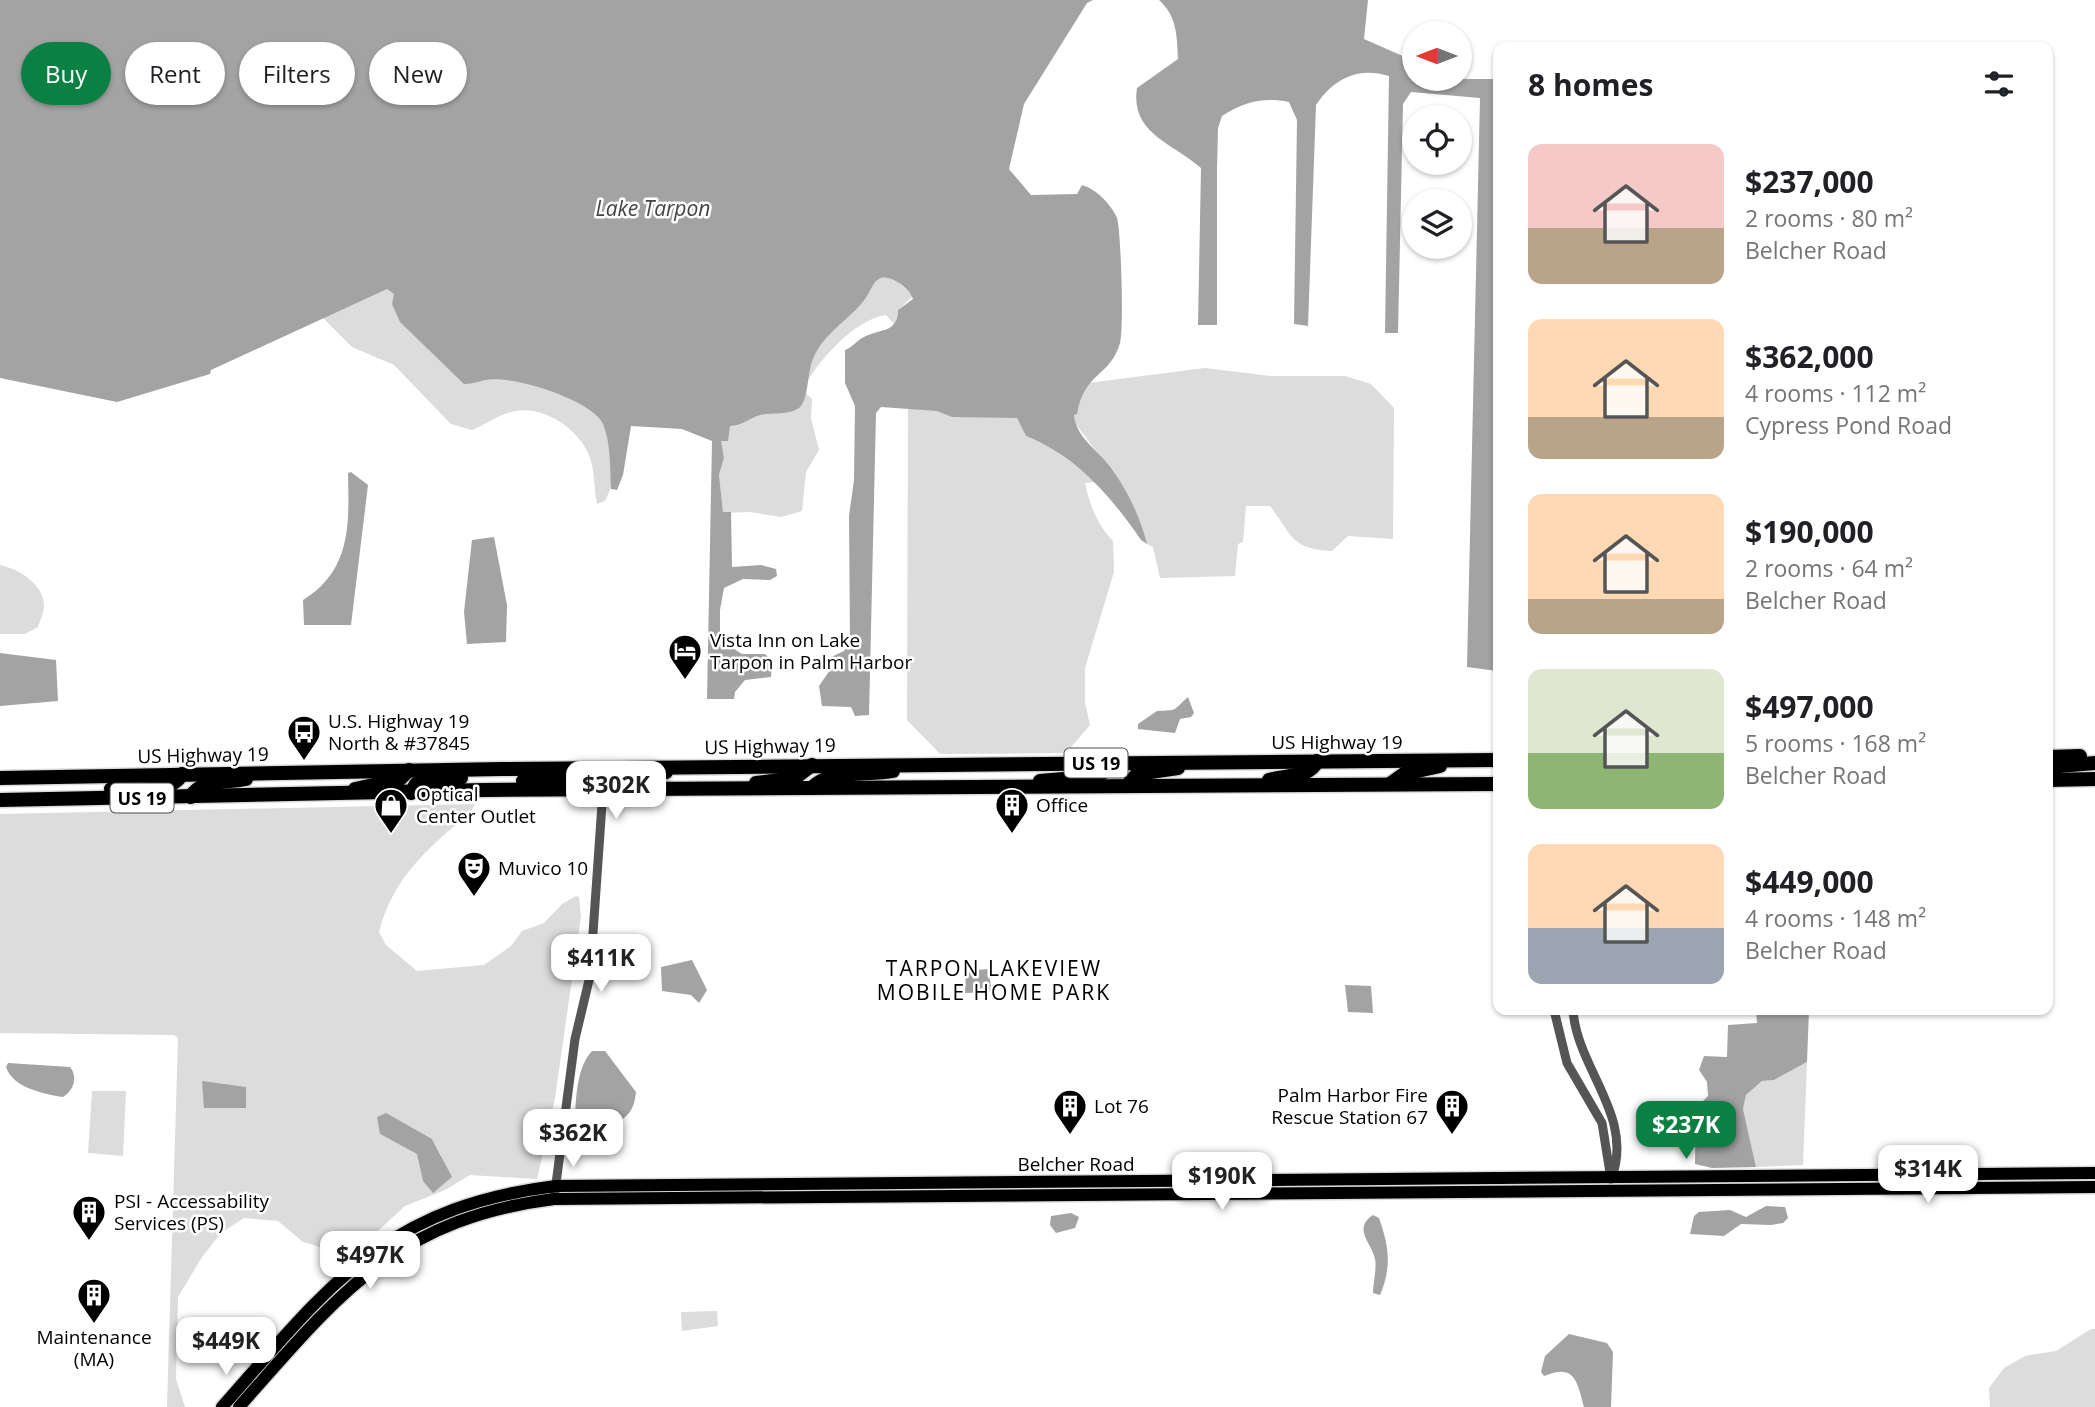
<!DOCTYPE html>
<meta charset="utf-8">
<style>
:root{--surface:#fff;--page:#f6f6f6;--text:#202124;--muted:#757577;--accent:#0b8043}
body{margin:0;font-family:"Open Sans",sans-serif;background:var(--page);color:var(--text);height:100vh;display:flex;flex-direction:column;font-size:26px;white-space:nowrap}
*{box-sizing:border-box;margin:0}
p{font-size:23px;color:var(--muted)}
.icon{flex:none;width:38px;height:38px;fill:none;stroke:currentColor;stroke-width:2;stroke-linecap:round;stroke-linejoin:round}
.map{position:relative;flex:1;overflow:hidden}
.sheet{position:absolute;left:1493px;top:42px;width:560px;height:973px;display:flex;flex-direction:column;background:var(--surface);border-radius:14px;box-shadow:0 2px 5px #0004}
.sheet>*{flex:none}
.banner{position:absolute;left:21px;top:42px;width:665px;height:63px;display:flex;gap:14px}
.needle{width:46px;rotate:270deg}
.tools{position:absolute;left:1402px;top:21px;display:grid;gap:14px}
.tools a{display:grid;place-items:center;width:70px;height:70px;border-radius:50%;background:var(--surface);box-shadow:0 2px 5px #0004;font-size:35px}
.price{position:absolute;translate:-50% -60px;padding:0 16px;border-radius:14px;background:#fff;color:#222;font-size:23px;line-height:46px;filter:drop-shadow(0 2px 4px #0008)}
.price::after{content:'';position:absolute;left:50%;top:42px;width:21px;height:16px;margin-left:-10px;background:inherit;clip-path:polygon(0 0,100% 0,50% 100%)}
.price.current{background:var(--accent);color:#fff}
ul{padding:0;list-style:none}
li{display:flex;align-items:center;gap:21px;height:175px;padding:0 35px}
li span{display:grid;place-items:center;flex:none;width:196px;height:140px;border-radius:14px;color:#555}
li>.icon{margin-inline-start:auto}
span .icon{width:84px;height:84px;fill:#fffc;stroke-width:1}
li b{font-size:30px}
h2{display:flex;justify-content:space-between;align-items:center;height:84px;padding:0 35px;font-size:30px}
.chip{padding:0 24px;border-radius:32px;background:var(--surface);box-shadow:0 2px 5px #0004;font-size:24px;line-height:63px}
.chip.current{background:var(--accent);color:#fff}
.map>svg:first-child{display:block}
.green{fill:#dcdcdc;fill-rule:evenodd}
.water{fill:#a3a3a3}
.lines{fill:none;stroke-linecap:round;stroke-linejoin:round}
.major-casing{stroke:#dbdbdb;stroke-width:15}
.highway-casing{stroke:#dbdbdb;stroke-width:17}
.minor{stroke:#555;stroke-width:9}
.major{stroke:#000;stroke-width:12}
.highway{stroke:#000;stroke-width:14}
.labels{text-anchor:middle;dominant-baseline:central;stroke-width:5;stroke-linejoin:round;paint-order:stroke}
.shield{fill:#fff;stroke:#4c4c4c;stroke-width:2}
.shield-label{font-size:18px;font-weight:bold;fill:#000}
.poi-label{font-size:19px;fill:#000;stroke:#fff;text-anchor:start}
.street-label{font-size:19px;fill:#000;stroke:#fff}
.water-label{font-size:21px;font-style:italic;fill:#444;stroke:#fff}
.neighbourhood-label{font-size:21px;letter-spacing:2px;fill:#000;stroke:#fff}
</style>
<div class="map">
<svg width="2095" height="1407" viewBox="0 0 2095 1407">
<rect width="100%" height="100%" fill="#fff"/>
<g class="green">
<path d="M882,277L894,278L913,296L898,310L895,325L886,315C855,319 816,362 803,390L812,399L811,418L819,450L806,472L802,511L781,517L750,512L723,513L719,475L724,458L717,424L794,359L833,331L854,312L876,280Z"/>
<path d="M387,289L404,300L403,304H392L493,369L609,403L614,481L605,501L597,504C594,490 595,475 591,461C583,431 543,403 511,412C498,415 485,425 472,430L451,424L394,365L352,347L321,316L352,299Z"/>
<path d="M1205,368L1271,376H1345L1371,384L1394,408L1393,539L1348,536L1332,551C1291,549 1293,536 1270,506H1246L1243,542L1238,544L1235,576L1160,578L1153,547L1147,544L1125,490L1075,423L1073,403L1088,383Z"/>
<path d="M908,400L1017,418L1026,436L1050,446L1096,482L1085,483C1089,504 1098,526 1113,541L1114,572L1085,668V702L1090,725L1066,753L940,754L907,720Z"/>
<path d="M0,565C18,569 43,583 44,605C44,612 40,621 38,627L25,634H0Z"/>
<path d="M475,804L469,815C428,846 392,880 379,932L386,945L417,971L484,965L511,946L522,931L544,923L562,904L576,896L579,897L581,916L555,1098L537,1179L470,1175L445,1190L405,1206L367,1241L338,1247H320L303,1242L278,1221L244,1218L221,1233L202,1257L178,1297L176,1379L185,1407H167L178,1038L174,1035L0,1033V814ZM246,1087V1108H204ZM415,1131L432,1139L441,1155L423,1181L418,1154L380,1134Z"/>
<path d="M1807,1062L1803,1165L1756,1167L1743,1109L1746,1095L1762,1081L1774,1080Z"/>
<path d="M92,1091H126L123,1156L88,1153Z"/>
<path d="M717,1311L718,1326L682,1331L681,1312Z"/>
<path d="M2091,1329H2095V1407H1990L1989,1388L2004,1368L2025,1356L2056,1351Z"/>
</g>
<g class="water">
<path d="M0,0H1093L1087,3L1024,104L1009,169L1031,195L1077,194L1082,185C1096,189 1111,204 1117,218C1121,230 1124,329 1120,343C1111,376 1084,372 1077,414L1074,415C1076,438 1099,451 1111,468C1128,491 1140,517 1147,544L1141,540C1111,496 1076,456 1026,436L1017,418L952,417L937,411L881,407L876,413L869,715L855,716L851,707L822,706L819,686L830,670L831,657L844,651L850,642L849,516L854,480L855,406L845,383V350C853,347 856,341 864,337C881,328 897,334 898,310L913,299C910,289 892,275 881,278C873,280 870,293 865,299C849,321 824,332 813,359C807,373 809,395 801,406C792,416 771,412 760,415C748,419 743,425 730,426L728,441H721L724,458L719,475L723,512H731L732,567L761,565L776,569L777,576L770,580L743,579L724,588L720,610V640L742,654H765L772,661L771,677L745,680L735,692L734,699H707L712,441L682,429L631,426L623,475L617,490L611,489C610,469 611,443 603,424C593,400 510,374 485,380C478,382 471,384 464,384L400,322L392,304L394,294L387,289L211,370L210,374L117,402L0,378Z"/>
<path d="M1159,0H1368L1364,39L1414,61V79H1498L1493,408L1497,671L1467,667L1480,98L1411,92L1403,104L1398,333H1385L1389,76C1358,66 1333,79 1316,105L1308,326L1294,324L1297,120L1289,102C1263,97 1244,102 1222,116L1218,128L1217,169V325H1198L1201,168C1171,142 1130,133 1137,88L1178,59C1177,36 1177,16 1159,0Z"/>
<path d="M351,472L368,485L351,625H304L303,600C352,570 349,523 348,473Z"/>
<path d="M494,537L507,605L506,642L467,644L464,612L472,540Z"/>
<path d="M0,653L56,660L58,701L0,706Z"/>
<path d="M1188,697L1194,713L1191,717L1180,719L1175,733L1138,729V724L1157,711C1179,710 1172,711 1188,697Z"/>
<path d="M692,960L707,990L699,1003L691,995L662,991L661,967Z"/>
<path d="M988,969L992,992L965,993L966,971Z"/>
<path d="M1345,985L1371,986L1373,1013L1348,1012Z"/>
<path d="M1756,1010H1809L1807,1062L1774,1080L1762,1081L1746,1095L1743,1109L1756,1167L1712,1168L1695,1164L1696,1108L1708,1096L1707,1082L1699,1070L1704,1056L1727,1057L1728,1025L1757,1023Z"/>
<path d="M592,1051H605L636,1092C634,1110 629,1117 612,1125L611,1145L574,1141C576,1114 573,1071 592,1051Z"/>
<path d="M8,1063L70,1067C78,1077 74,1090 63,1097C44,1094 13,1088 6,1067Z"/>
<path d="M202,1081L246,1087V1108H204Z"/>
<path d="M386,1113L432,1139L452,1177L433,1193L423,1181L417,1154L380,1134L377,1117Z"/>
<path d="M1766,1206L1785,1207L1788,1218L1783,1223L1771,1225L1741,1224L1724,1236L1690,1234L1694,1216L1699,1212L1730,1210L1746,1217Z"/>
<path d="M1071,1213L1079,1217L1075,1228L1056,1233L1050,1225L1051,1216Z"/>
<path d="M1373,1215L1379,1218C1389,1246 1392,1267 1380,1295L1373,1293C1373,1283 1377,1269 1375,1259C1372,1243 1352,1229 1373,1215Z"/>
<path d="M1569,1334L1607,1343L1613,1352L1611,1407H1584C1577,1381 1575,1363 1544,1376L1541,1372L1545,1356Z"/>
</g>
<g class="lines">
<defs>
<g id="major">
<path d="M222,1407C329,1286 384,1207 556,1186L2095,1173"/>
<path d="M239,1407C338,1295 396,1219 554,1199L2095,1187"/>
</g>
<g id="highway">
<path d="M2048,757L2080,756"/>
<path d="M2048,767L2095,763"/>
<path d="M0,778L502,769L1498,760"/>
<path d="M1269,780C1285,775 1310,778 1317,761"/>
<path d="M2048,780L2095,779"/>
<path d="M523,781L593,778L614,773"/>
<path d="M1040,781L1098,776L1117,763"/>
<path d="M756,783L795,778L812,765"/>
<path d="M1390,784L1404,774L1440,766"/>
<path d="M1127,786L1137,774L1178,768"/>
<path d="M606,788L625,778L666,772"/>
<path d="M812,788C829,769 868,776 893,771"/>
<path d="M111,789C132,788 171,795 182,774"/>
<path d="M355,789L400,779L409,770"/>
<path d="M411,793L416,784L421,782L461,778"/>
<path d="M191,797C199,779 229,783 246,779"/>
<path d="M0,800L484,790L1498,784"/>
</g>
</defs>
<use href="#major" class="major-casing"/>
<use href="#highway" class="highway-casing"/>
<g class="minor">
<path d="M1554,1010L1567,1063L1602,1123L1611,1179"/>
<path d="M1573,1010C1577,1069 1634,1115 1612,1177"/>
<path d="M554,1199L575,1039L590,976L603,790"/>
</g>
<use href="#major" class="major"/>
<use href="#highway" class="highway"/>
</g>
<defs>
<symbol id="hotel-pin" viewBox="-11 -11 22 30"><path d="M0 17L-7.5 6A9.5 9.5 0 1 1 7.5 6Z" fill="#000" stroke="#fff"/><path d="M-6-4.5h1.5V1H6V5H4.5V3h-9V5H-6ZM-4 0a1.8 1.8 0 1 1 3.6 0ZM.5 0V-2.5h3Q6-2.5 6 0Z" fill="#fff"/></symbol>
<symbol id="bus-pin" viewBox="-11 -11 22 30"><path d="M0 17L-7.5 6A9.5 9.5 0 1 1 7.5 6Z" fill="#000" stroke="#fff"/><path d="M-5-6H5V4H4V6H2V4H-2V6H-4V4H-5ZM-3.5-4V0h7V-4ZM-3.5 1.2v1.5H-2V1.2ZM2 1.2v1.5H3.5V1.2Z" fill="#fff"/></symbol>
<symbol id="shop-pin" viewBox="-11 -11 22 30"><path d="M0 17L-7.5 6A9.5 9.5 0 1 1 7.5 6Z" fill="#000" stroke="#fff"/><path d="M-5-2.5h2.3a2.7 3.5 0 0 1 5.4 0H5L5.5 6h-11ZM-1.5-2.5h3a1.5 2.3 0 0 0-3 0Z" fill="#fff"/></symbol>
<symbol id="building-pin" viewBox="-11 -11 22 30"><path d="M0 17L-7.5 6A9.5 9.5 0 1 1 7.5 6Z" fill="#000" stroke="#fff"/><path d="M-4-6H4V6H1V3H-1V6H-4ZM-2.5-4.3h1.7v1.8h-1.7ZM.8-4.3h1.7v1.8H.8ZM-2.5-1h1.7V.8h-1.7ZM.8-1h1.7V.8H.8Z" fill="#fff"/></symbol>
<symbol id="theatre-pin" viewBox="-11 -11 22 30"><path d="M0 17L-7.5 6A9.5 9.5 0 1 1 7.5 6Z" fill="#000" stroke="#fff"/><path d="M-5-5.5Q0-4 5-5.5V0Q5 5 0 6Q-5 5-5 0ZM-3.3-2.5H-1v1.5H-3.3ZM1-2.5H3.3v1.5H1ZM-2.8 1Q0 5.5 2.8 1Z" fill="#fff"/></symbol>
</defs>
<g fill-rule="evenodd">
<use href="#hotel-pin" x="666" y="632" width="38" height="52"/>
<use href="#bus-pin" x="285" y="713" width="38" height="52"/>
<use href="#shop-pin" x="372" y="786" width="38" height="52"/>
<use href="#building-pin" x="993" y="786" width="38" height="52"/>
<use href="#theatre-pin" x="455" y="849" width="38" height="52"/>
<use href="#building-pin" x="1051" y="1087" width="38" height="52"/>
<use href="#building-pin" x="1433" y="1087" width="38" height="52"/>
<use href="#building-pin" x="70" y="1193" width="38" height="52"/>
<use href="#building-pin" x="75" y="1276" width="38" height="52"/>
</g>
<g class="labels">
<g class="shield">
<rect x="1064.5" y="748.5" width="63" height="29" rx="5"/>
<rect x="110.5" y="783.5" width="63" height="29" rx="5"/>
</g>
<g class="shield-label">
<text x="1096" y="763">US 19</text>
<text x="142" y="798">US 19</text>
</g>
<g class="poi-label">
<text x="710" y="640">Vista Inn on Lake<tspan x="710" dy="22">Tarpon in Palm Harbor</tspan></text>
<text x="328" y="721">U.S. Highway 19<tspan x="328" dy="22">North &amp; #37845</tspan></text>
<text x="416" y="794">Optical<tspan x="416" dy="22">Center Outlet</tspan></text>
<text x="1036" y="805">Office</text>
<text x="498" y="868">Muvico 10</text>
<text x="1428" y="1095" text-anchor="end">Palm Harbor Fire<tspan x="1428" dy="22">Rescue Station 67</tspan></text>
<text x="1094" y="1106">Lot 76</text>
<text x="114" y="1201">PSI - Accessability<tspan x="114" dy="22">Services (PS)</tspan></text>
<text x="94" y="1337" text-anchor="middle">Maintenance<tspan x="94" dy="22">(MA)</tspan></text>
</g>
<g class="street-label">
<text x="1337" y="742">US Highway 19</text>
<text transform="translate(770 746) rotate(-1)">US Highway 19</text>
<text transform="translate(203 755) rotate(-1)">US Highway 19</text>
<text x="1076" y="1164">Belcher Road</text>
</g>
<g class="water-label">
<text x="653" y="208">Lake Tarpon</text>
</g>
<g class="neighbourhood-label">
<text x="994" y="968">TARPON LAKEVIEW<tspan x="994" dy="24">MOBILE HOME PARK</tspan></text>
</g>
</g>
</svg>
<div class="tools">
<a><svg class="needle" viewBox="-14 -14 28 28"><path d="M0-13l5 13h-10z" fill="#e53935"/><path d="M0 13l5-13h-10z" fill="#757577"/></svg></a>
<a><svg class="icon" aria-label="locate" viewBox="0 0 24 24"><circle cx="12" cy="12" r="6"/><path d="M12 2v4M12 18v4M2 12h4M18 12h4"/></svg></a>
<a><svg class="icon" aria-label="layers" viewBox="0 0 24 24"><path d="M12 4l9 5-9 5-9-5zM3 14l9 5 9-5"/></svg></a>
</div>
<b class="price" style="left:616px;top:821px">$302K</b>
<b class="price" style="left:601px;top:994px">$411K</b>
<b class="price current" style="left:1686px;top:1161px">$237K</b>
<b class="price" style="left:573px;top:1169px">$362K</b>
<b class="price" style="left:1928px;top:1205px">$314K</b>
<b class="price" style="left:1222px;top:1212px">$190K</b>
<b class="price" style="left:370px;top:1291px">$497K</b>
<b class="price" style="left:226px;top:1377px">$449K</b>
<div class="banner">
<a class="chip current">Buy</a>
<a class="chip">Rent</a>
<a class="chip">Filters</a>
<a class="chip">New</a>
</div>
<section class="sheet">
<h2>8 homes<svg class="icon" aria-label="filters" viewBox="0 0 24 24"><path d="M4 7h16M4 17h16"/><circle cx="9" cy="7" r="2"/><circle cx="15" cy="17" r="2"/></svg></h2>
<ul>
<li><span style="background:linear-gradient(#f6c9c9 60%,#b9a48a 0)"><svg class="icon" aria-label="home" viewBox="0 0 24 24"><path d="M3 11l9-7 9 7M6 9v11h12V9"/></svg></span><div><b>$237,000</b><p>2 rooms · 80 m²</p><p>Belcher Road</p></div></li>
<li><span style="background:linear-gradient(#ffd9b3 70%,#b9a48a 0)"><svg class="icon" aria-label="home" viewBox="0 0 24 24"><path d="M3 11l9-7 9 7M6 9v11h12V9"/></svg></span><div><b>$362,000</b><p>4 rooms · 112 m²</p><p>Cypress Pond Road</p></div></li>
<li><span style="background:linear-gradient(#ffd9b3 75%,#b9a48a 0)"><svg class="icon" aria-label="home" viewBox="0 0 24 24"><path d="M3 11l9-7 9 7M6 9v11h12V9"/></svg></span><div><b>$190,000</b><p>2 rooms · 64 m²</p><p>Belcher Road</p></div></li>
<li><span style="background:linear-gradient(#dfe7d0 60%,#8fb573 0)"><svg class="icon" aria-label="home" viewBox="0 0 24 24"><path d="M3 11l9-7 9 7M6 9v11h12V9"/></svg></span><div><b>$497,000</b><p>5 rooms · 168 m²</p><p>Belcher Road</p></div></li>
<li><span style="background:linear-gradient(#ffd9b3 60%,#9aa5b1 0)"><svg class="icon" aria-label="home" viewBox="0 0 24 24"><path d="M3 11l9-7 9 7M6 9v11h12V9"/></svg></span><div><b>$449,000</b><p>4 rooms · 148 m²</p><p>Belcher Road</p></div></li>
</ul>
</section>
</div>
